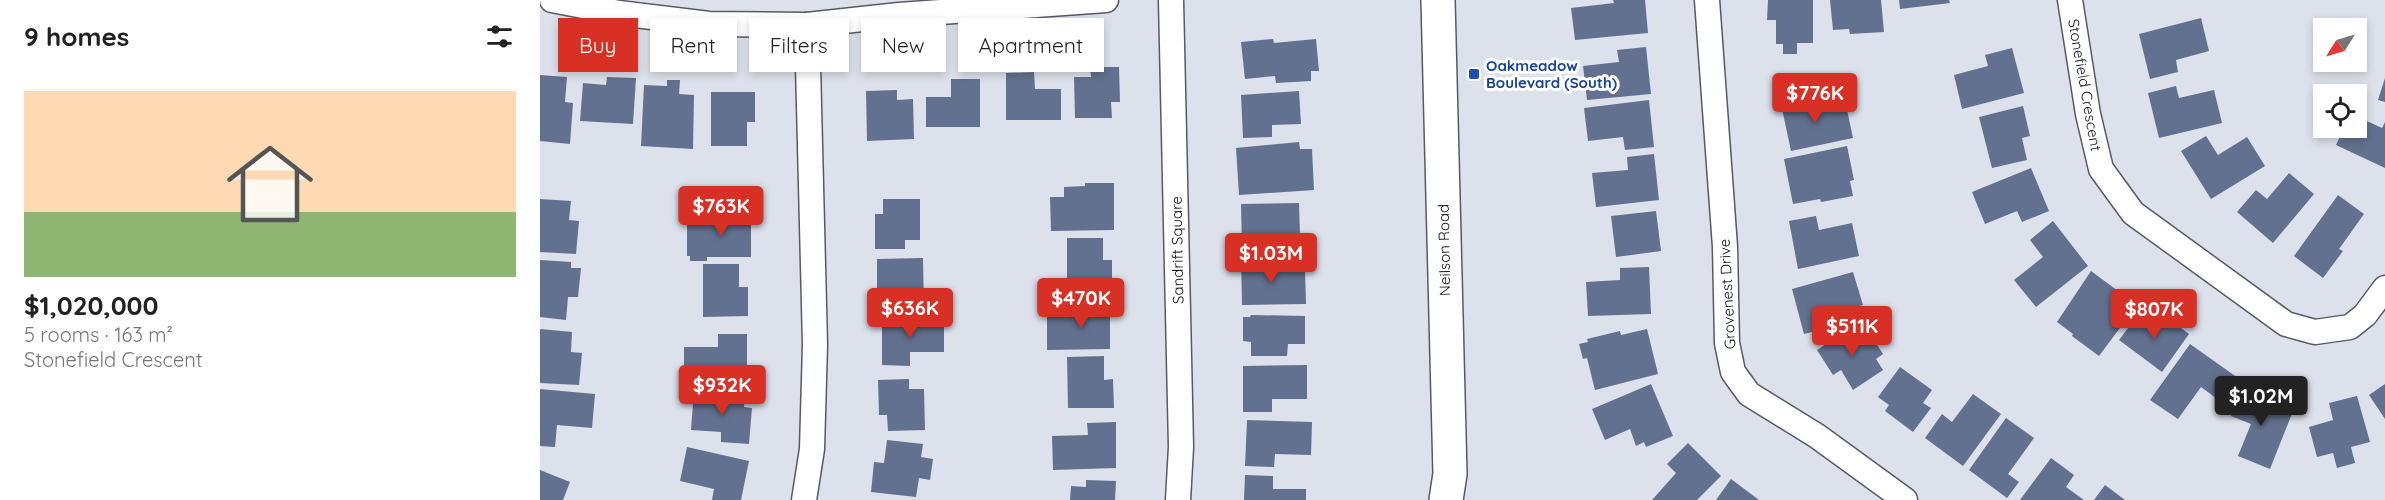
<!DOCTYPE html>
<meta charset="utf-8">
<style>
:root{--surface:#fff;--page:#f6f6f6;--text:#202124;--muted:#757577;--line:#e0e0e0;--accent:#d93025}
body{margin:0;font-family:Quicksand,sans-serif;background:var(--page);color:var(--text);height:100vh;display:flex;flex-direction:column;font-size:22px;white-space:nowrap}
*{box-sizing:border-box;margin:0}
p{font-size:20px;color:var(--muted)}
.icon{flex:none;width:33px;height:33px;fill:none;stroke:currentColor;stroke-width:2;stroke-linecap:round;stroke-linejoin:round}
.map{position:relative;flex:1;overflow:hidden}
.drawer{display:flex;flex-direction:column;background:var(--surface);width:540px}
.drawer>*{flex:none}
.hud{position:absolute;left:18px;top:18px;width:570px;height:54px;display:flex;gap:12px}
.needle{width:39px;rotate:233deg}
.buttons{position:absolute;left:1773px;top:18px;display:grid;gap:12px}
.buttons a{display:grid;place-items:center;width:54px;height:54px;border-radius:0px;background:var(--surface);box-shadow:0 3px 9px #0003;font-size:30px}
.price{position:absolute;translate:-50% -51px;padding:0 14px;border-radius:6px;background:var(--accent);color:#fff;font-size:20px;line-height:39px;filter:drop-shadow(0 2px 3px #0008)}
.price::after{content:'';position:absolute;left:50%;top:36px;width:18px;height:14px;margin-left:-9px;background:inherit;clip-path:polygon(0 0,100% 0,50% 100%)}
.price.on{background:#222;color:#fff}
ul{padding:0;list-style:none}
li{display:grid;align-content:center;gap:12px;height:318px;padding:0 24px}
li+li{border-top:2px solid var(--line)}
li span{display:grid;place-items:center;height:186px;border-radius:0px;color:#555}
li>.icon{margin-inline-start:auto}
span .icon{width:108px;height:108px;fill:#fffc;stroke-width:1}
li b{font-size:26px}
h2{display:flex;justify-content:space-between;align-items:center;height:72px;padding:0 24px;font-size:26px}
.chip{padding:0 21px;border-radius:0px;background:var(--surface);box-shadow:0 3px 9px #0003;font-size:21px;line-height:54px}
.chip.on{background:var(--accent);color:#fff}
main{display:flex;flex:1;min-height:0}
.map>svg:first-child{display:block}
.building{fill:#62718f}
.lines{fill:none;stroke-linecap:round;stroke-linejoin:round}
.minor-casing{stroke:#565b63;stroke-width:27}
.secondary-casing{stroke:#565b63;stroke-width:36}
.minor{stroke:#fff;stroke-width:24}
.secondary{stroke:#fff;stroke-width:33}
.transit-dot{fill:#1a4fb4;stroke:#fff;stroke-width:2}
.labels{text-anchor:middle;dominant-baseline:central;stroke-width:6;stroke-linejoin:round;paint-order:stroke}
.transit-label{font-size:15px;font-weight:bold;fill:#164399;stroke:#fff;text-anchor:start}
.street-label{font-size:15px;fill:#0b0d10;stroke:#fff}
</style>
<main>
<section class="drawer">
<h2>9 homes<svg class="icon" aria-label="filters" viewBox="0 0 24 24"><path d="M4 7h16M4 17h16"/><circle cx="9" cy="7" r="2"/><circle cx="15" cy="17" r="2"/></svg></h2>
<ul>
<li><span style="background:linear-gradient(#ffd9b3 65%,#8fb573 0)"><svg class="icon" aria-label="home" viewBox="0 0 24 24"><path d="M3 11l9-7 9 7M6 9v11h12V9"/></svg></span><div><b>$1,020,000</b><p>5 rooms · 163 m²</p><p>Stonefield Crescent</p></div></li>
</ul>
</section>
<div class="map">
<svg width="1845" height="500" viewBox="0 0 1845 500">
<rect width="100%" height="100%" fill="#dce1eb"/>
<g class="building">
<path d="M1073,0H1105L1108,33L1035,40L1031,8L1074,3Z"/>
<path d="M1228,0H1273V43H1257V54H1243V44H1236V20H1227Z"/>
<path d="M1290,0H1341L1344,32L1310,34L1309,29L1293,30Z"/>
<path d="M1359,0H1409L1410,3L1360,9Z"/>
<path d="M1661,18L1669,51L1636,60L1638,72L1610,79L1599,34Z"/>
<path d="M733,39L734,43L776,39L779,71H771V81L736,83L735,76L705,79L701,42Z"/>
<path d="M1106,47L1111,94L1047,100L1043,66L1079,62L1077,50Z"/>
<path d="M1472,48L1484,93L1422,109L1414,75L1448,66L1445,55Z"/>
<path d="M550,67H579L580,102H571L572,118H535L534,77H551Z"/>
<path d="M494,72L495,89H521V120H466V73Z"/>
<path d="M0,75L27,77L25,102L33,103L30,144L0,141Z"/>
<path d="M67,77L96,78L93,124L40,121L43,83L66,85Z"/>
<path d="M1845,78V102L1838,100Z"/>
<path d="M411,79H440V127H386V97H411Z"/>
<path d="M127,80H140L139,94L154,95L153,149L101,146L104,85L127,86Z"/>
<path d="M1636,86L1639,98L1674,90L1682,123L1619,138L1608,93Z"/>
<path d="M357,90V100L373,99L374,139L327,141L326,91Z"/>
<path d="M759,91L761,124L732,125V137L703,138L701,95Z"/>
<path d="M171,92H215V122H207V146H171Z"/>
<path d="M1280,96L1283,109L1306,105L1313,138L1251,151L1241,104Z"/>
<path d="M1109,100L1114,147L1085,150L1083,137L1048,141L1044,108Z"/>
<path d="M1483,106L1490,136L1482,138L1487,160L1452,168L1439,117Z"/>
<path d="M1816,116L1842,128L1845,122V168L1796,145L1804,128H1816Z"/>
<path d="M1666,136L1678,155L1707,137L1725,166L1671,199L1641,151Z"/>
<path d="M759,142L760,149H772L774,190L699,195L696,148Z"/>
<path d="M1307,146L1314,180L1310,181L1313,196L1281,202L1280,199L1253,204L1244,159Z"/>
<path d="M1114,154L1119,200L1056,207L1052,173L1088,170L1087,157Z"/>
<path d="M1491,168L1509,211L1482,222L1477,211L1445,224L1432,192Z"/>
<path d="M1749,173L1774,194L1733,243L1697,212L1716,190L1727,199Z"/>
<path d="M545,183H574V230L511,231L510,197H524V187L545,186Z"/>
<path d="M1798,195L1824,214L1799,249L1803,251L1783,278L1754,256Z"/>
<path d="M0,199L31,201L29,220L39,221L36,254L0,252Z"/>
<path d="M343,199H380V240H365V249H335V214H343Z"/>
<path d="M759,203L760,235L730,236V248H702L701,204Z"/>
<path d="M182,210H211V257H167V261H150V256H147V223H182Z"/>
<path d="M1116,211L1121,251L1076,257L1071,216Z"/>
<path d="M1276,216L1279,230L1312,223L1319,256L1258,269L1249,221Z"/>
<path d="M1513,221L1548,266L1496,307L1474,280L1503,257L1490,240Z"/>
<path d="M527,238H563V260H572V290H527Z"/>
<path d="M701,257H731V270L765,269L766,304L702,305Z"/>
<path d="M383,258L384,311L347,312V289H337V259Z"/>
<path d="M0,260L31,262V268H41L38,297H28L26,320L0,317Z"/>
<path d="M163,264H199V287H208V316L163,317Z"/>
<path d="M1109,267L1111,314L1048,316L1046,282L1080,280V268Z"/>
<path d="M1551,271L1597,305L1559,356L1532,336L1533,334L1517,322Z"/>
<path d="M1313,272L1323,305L1289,315L1292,327L1264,334L1252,289Z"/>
<path d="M541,302H570V349L507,350V316L541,315Z"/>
<path d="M1601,311L1620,325L1626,317L1649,334L1622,372L1579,340Z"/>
<path d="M711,315L765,316V344H748L747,356H711V342L703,341V317H710Z"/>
<path d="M342,318H404V352H370V366L342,365Z"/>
<path d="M1314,326L1325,342L1332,337L1343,354L1336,359L1343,370L1313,390L1301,370L1293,375L1277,350Z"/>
<path d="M0,329L32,332L31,352L42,353L39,385L0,383Z"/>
<path d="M1107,329L1118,374L1055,390L1047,358L1043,359L1039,344L1048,342L1047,339L1080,331L1081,335Z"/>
<path d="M178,334H207V381L144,382V347H178Z"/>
<path d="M1650,344L1698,378L1680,401L1661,387L1638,419L1610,400Z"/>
<path d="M564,356V380L573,379L574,408H528L527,357Z"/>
<path d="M767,365V399H732V412H703V366Z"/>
<path d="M1360,367L1392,390L1383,403L1391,408L1373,432L1345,411L1349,405L1338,397Z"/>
<path d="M369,379V389H384L385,430L348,431L347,415H339L338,380Z"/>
<path d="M1111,384L1133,436L1106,447L1104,442L1096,446L1090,429L1065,440L1052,409Z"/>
<path d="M1845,384V419L1829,395Z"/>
<path d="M0,389L55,394L52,428L17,425L15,447L0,446Z"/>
<path d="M1701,389L1753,411L1730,469L1698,456L1711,424L1691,416Z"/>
<path d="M154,390L205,394L204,407L212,408L209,444L181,442V432L151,430Z"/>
<path d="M1433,394L1461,414L1423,466L1385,438L1402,414L1412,422Z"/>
<path d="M1817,396L1830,442L1811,447L1815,463L1797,468L1793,453L1777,457L1769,427L1793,420L1789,403Z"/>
<path d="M1466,418L1494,438L1468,474L1479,482L1467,498L1429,470Z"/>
<path d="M707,420L772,422L771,455L735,454L734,467L705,466Z"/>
<path d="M576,422V468L513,470L512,436L548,435L547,423Z"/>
<path d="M347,440L383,444L381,457L393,459L390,480L379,478L376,497L331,492L334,462L344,463Z"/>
<path d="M1148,443L1181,476L1157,500H1112L1136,473L1127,464Z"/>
<path d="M147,447L209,461L201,500H172L174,489L140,481Z"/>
<path d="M1511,458L1534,475L1526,487L1544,500H1480Z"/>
<path d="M0,470L30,482L23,500H0Z"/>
<path d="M705,475L733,476V489H766V500H704Z"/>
<path d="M1191,479L1219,500H1176Z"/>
<path d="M546,480L576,481L575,500H530L531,486L546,487Z"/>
<path d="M1565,485L1585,500H1554Z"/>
</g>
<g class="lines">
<defs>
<g id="minor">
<path d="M12,0L79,13L169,24L267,25L359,15L566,0"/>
<path d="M631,0L641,447L638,500"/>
<path d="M1167,0L1185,247L1187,343L1193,372L1209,394L1277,436L1365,500"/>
<path d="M1530,0L1548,114L1561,169L1593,213L1746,324L1775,332L1810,327L1825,315L1845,288"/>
<path d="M264,500L272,449L275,345L267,25"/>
</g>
<path id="secondary" d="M898,0L910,474L906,500"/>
</defs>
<use href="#minor" class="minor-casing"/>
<use href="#secondary" class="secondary-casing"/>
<use href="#minor" class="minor"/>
<use href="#secondary" class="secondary"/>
</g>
<rect class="transit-dot" x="928" y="68" width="12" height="12" rx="3"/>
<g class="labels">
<g class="transit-label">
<text x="946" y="65">Oakmeadow<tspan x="946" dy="17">Boulevard (South)</tspan></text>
</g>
<g class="street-label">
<text transform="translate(1545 85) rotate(80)">Stonefield Crescent</text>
<text transform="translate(637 250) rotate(-91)">Sandrift Square</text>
<text transform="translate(904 250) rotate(-91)">Neilson Road</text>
<text transform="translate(1187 294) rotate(-93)">Grovenest Drive</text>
</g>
</g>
</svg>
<div class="buttons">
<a><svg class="needle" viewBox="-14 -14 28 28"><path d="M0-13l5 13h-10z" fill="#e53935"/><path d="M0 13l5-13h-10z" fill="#757577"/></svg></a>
<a><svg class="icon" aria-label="locate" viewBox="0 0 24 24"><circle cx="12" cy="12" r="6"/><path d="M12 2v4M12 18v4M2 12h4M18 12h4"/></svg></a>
</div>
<b class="price" style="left:1275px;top:124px">$776K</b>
<b class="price" style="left:181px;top:237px">$763K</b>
<b class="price" style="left:731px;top:284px">$1.03M</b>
<b class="price" style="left:541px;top:329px">$470K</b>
<b class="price" style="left:370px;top:339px">$636K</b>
<b class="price" style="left:1614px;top:340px">$807K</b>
<b class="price" style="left:1312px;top:357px">$511K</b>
<b class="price" style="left:182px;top:416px">$932K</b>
<b class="price on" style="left:1721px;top:427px">$1.02M</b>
<div class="hud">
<a class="chip on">Buy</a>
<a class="chip">Rent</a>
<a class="chip">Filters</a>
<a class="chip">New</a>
<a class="chip">Apartment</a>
</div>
</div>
</main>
